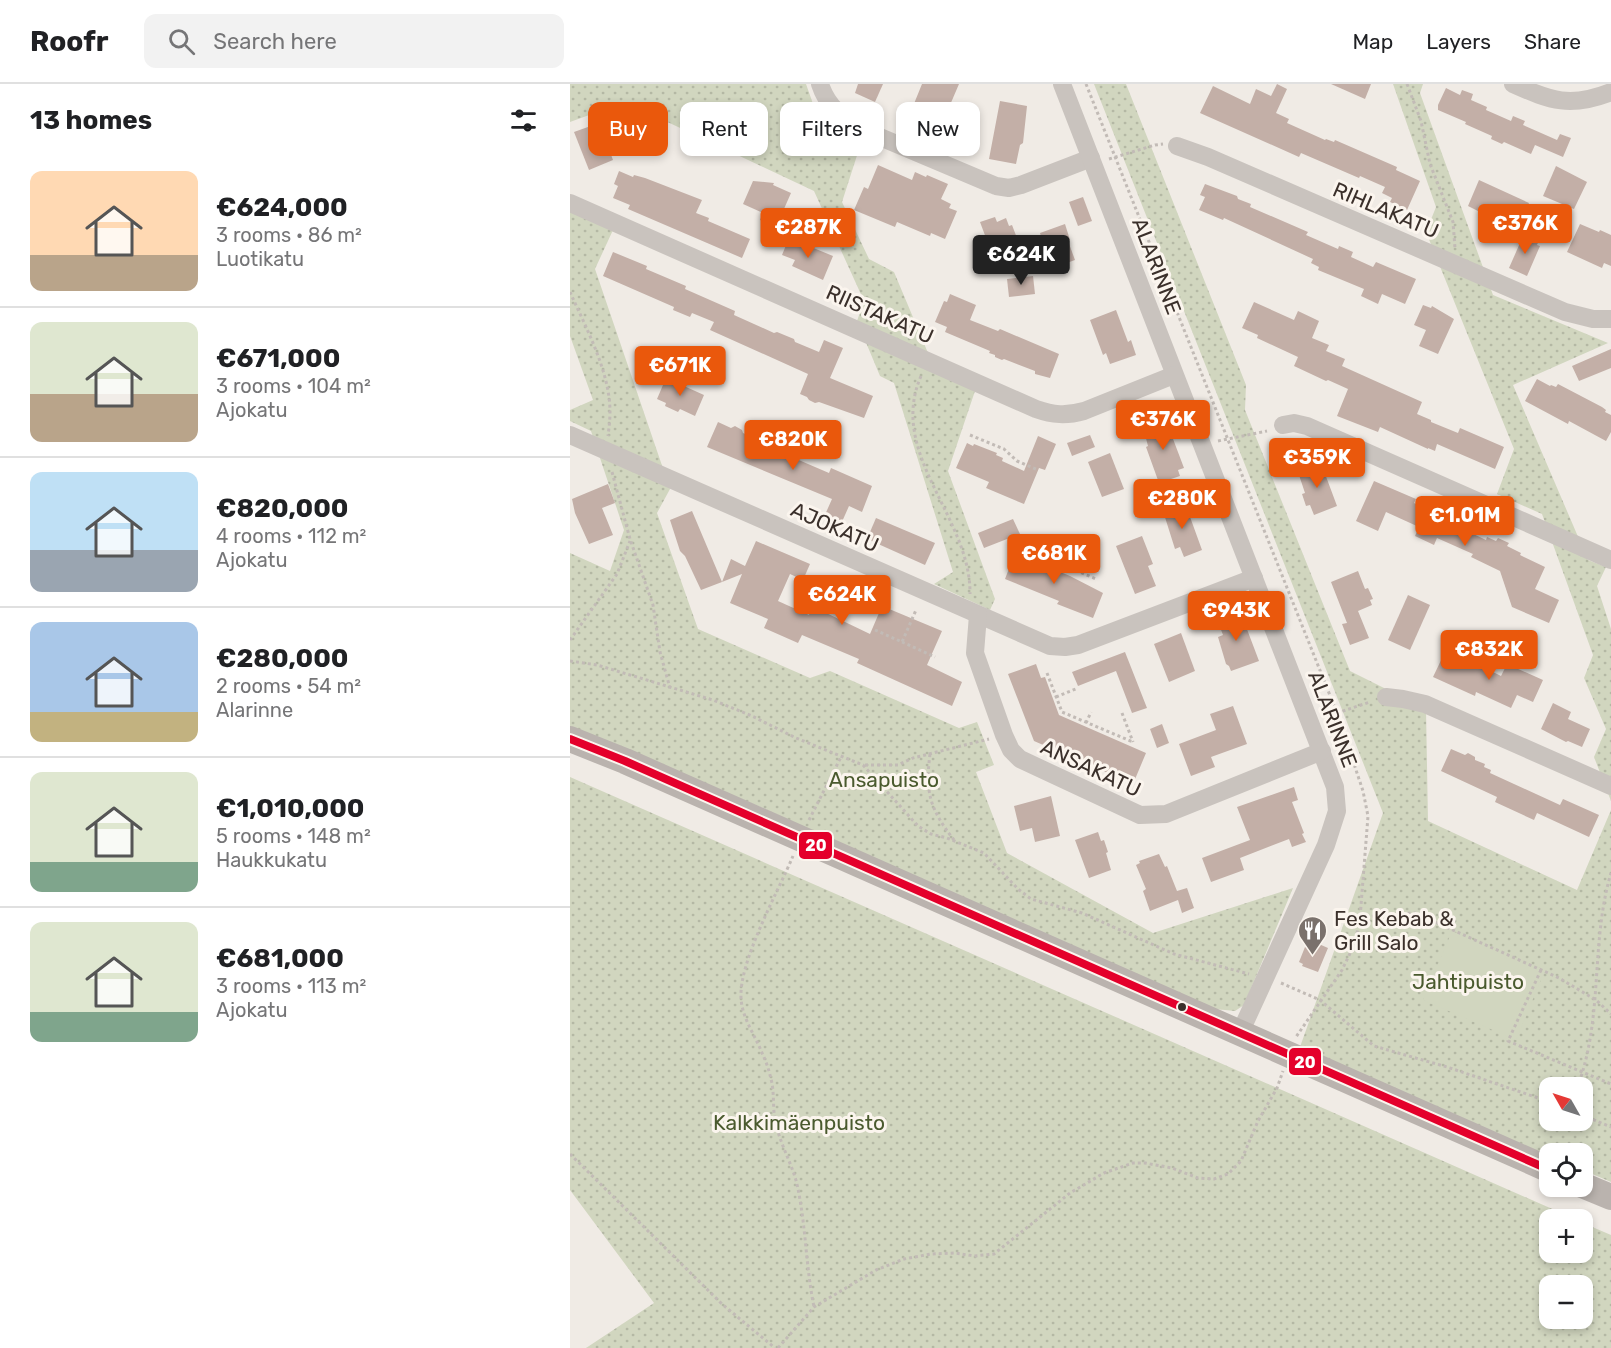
<!DOCTYPE html>
<meta charset="utf-8">
<style>
:root{--surface:#fff;--page:#f2f2f2;--text:#202124;--muted:#757577;--line:#e0e0e0;--accent:#ea580c}
body{margin:0;font-family:Rubik,sans-serif;background:var(--page);color:var(--text);height:100vh;display:flex;flex-direction:column;font-size:22px;white-space:nowrap}
*{box-sizing:border-box;margin:0}
p{font-size:20px;color:var(--muted)}
.icon{flex:none;width:33px;height:33px;fill:none;stroke:currentColor;stroke-width:2;stroke-linecap:round;stroke-linejoin:round}
.map{position:relative;flex:1;overflow:hidden}
.sheet{display:flex;flex-direction:column;background:var(--surface);width:570px}
.sheet>*{flex:none}
.hud{position:absolute;left:18px;top:18px;width:570px;height:54px;display:flex;gap:12px}
.needle{width:39px;rotate:309deg}
.tools{position:absolute;left:969px;top:993px;display:grid;gap:12px}
.tools a{display:grid;place-items:center;width:54px;height:54px;border-radius:12px;background:var(--surface);box-shadow:0 3px 9px #0003;font-size:30px}
.price{position:absolute;translate:-50% -51px;padding:0 14px;border-radius:6px;background:var(--accent);color:#fff;font-size:20px;line-height:39px;filter:drop-shadow(0 2px 3px #0008)}
.price::after{content:'';position:absolute;left:50%;top:36px;width:18px;height:14px;margin-left:-9px;background:inherit;clip-path:polygon(0 0,100% 0,50% 100%)}
.price.on{background:#222;color:#fff}
ul{padding:0;list-style:none}
li{display:flex;align-items:center;gap:18px;height:150px;padding:0 30px}
li+li{border-top:2px solid var(--line)}
li span{display:grid;place-items:center;flex:none;width:168px;height:120px;border-radius:12px;color:#555}
li>.icon{margin-inline-start:auto}
span .icon{width:72px;height:72px;fill:#fffc;stroke-width:1}
li b{font-size:26px}
h2{display:flex;justify-content:space-between;align-items:center;height:72px;padding:0 30px;font-size:26px}
.tag{padding:0 21px;border-radius:12px;background:var(--surface);box-shadow:0 3px 9px #0003;font-size:21px;line-height:54px}
.tag.on{background:var(--accent);color:#fff}
header{display:flex;align-items:center;gap:36px;box-sizing:border-box;height:84px;padding:0 30px;background:var(--surface);border-bottom:2px solid var(--line)}
header strong{font-size:28px}
nav{display:flex;gap:33px;margin-inline-start:auto;font-size:21px}
.search{width:420px;height:54px;background:var(--page);display:flex;align-items:center;gap:15px;box-sizing:border-box;padding:0 21px;border-radius:12px;color:var(--muted);font-size:22px}
main{display:flex;flex:1;min-height:0}
.map>svg:first-child{display:block}
.grass{fill:url(#grass-dots);fill-rule:evenodd}
.garden{fill:#d1d6bf}
.building{fill:#c3afa7}
.lines{fill:none;stroke-linecap:round;stroke-linejoin:round}
.path{stroke:#c2bbb6;stroke-width:3;stroke-dasharray:3 3;stroke-linecap:butt}
.street{stroke:#c9c3be;stroke-width:18}
.secondary{stroke:#bab3ae;stroke-width:26}
.bus-1-casing{stroke:#fbf5ee;stroke-width:12}
.bus-1{stroke:#e4002b;stroke-width:8}
.bus-dot{fill:#3b302b;stroke:#fbf5ee;stroke-width:2}
.labels{text-anchor:middle;dominant-baseline:central;stroke-width:6;stroke-linejoin:round;paint-order:stroke}
.street-label{font-size:21px;fill:#3b302b;stroke:#fbf5ee}
.park-label{font-size:21px;fill:#4a5a2e;stroke:#fbf5ee}
.poi-label{font-size:21px;fill:#3b302b;stroke:#fbf5ee;text-anchor:start}
.line-badge{stroke:#fbf5ee;stroke-width:2}
.badge-label{font-size:16px;text-anchor:middle;font-weight:bold;fill:#fff}
</style>
<header>
<strong>Roofr</strong>
<div class="search"><svg class="icon" aria-label="search" viewBox="0 0 24 24"><circle cx="10" cy="10" r="6"/><path d="M15 15l6 6"/></svg>Search here</div>
<nav><a>Map</a><a>Layers</a><a>Share</a></nav>
</header>
<main>
<section class="sheet">
<h2>13 homes<svg class="icon" aria-label="filters" viewBox="0 0 24 24"><path d="M4 7h16M4 17h16"/><circle cx="9" cy="7" r="2"/><circle cx="15" cy="17" r="2"/></svg></h2>
<ul>
<li><span style="background:linear-gradient(#ffd9b3 70%,#b9a48a 0)"><svg class="icon" aria-label="home" viewBox="0 0 24 24"><path d="M3 11l9-7 9 7M6 9v11h12V9"/></svg></span><div><b>€624,000</b><p>3 rooms · 86 m²</p><p>Luotikatu</p></div></li>
<li><span style="background:linear-gradient(#dfe7d0 60%,#b9a48a 0)"><svg class="icon" aria-label="home" viewBox="0 0 24 24"><path d="M3 11l9-7 9 7M6 9v11h12V9"/></svg></span><div><b>€671,000</b><p>3 rooms · 104 m²</p><p>Ajokatu</p></div></li>
<li><span style="background:linear-gradient(#bfe0f5 65%,#9aa5b1 0)"><svg class="icon" aria-label="home" viewBox="0 0 24 24"><path d="M3 11l9-7 9 7M6 9v11h12V9"/></svg></span><div><b>€820,000</b><p>4 rooms · 112 m²</p><p>Ajokatu</p></div></li>
<li><span style="background:linear-gradient(#a9c7e8 75%,#c2b280 0)"><svg class="icon" aria-label="home" viewBox="0 0 24 24"><path d="M3 11l9-7 9 7M6 9v11h12V9"/></svg></span><div><b>€280,000</b><p>2 rooms · 54 m²</p><p>Alarinne</p></div></li>
<li><span style="background:linear-gradient(#dfe7d0 75%,#7fa58c 0)"><svg class="icon" aria-label="home" viewBox="0 0 24 24"><path d="M3 11l9-7 9 7M6 9v11h12V9"/></svg></span><div><b>€1,010,000</b><p>5 rooms · 148 m²</p><p>Haukkukatu</p></div></li>
<li><span style="background:linear-gradient(#dfe7d0 75%,#7fa58c 0)"><svg class="icon" aria-label="home" viewBox="0 0 24 24"><path d="M3 11l9-7 9 7M6 9v11h12V9"/></svg></span><div><b>€681,000</b><p>3 rooms · 113 m²</p><p>Ajokatu</p></div></li>
</ul>
</section>
<div class="map">
<svg width="1041" height="1264" viewBox="0 0 1041 1264">
<defs>
<pattern id="grass-dots" width="8" height="8" patternUnits="userSpaceOnUse" patternTransform="scale(1.5)"><rect width="8" height="8" fill="#d1d6bf"/><path d="M2 2h.1M6 6h.1" fill="none" stroke="#b4b8a4" stroke-width="1.8" stroke-linecap="round"/></pattern>
</defs>
<rect width="100%" height="100%" fill="#f0ebe5"/>
<g class="grass">
<path d="M0,0H236L248,34L292,56L272,118L299,175L324,188L366,288L405,307L378,387L425,515L420,526L364,500L383,488L324,299L310,292L287,237L294,217L244,107L55,18L0,38Z"/>
<path d="M524,0H556L676,301L675,326L780,587L856,625L858,737L1007,806L1041,726V1098L1013,1086L1012,1070H980L979,1072L730,963L813,729ZM980,1004H1012V1036H980Z"/>
<path d="M823,0H853L850,9L923,211L1038,259L943,301L1018,476L1036,483L1027,502L1041,545V717L1024,673L1036,645L1014,594L1023,571L972,430L927,410L944,365L856,148L866,123Z"/>
<path d="M0,127L43,146L25,185L100,405L87,429L128,545L240,594L260,587L389,644L407,638L424,681L406,688L437,769L583,849L723,804L674,921L665,927L645,925L438,837L195,725L0,643V469L40,487L54,446L21,347L0,337V326L23,316L0,252Z"/>
<path d="M0,693L1005,1135L980,1136V1168H1012L1013,1139L1041,1151V1264H16L84,1219L0,1106ZM980,1202H1012V1234H980Z"/>
</g>
<path class="garden" d="M882,847L975,886L946,956L853,916Z"/>
<g class="building">
<path d="M288,0H313L305,18L285,9Z"/>
<path d="M352,0H389L374,35L359,29L353,44L337,37Z"/>
<path d="M707,0L717,5L706,29L719,35L717,39L755,56L756,55L764,58L765,56L827,83L826,86L850,97L837,126L820,118L822,114L812,109L815,103L790,92L789,94L731,69L729,73L630,29L643,2L680,20L686,5L701,12Z"/>
<path d="M761,0H801L795,15Z"/>
<path d="M876,4L890,11L892,6L903,10L901,16L917,23L916,26L941,37L943,32L955,37L953,41L987,56L990,50L1001,54L993,73L965,61L961,70L934,58L932,60L921,55L922,52L895,40L896,38L868,26V21Z"/>
<path d="M430,17L457,22L453,59L450,61L446,80L419,75Z"/>
<path d="M29,39L43,76L19,86L4,48Z"/>
<path d="M308,81L342,96L345,88L356,93L357,91L378,100L371,115L381,120L379,124L387,127L375,155L361,149L360,152L327,138L325,143L284,126L294,103L298,105Z"/>
<path d="M986,82L1017,98L1004,125L973,112Z"/>
<path d="M49,87L63,93L64,91L75,94L132,116L126,129L139,134L138,137L180,155L172,174L58,125L60,121L43,114L48,102L44,100Z"/>
<path d="M909,96L959,119L946,148L909,132L910,128L898,122Z"/>
<path d="M183,97L204,99L203,101L221,109L206,143L190,136L193,129L173,120Z"/>
<path d="M635,100L667,112L668,115L681,120L680,123L738,148L736,151L768,165L769,162L783,168L781,173L803,183L806,178L846,195L835,220L812,210L808,220L791,212L794,205L748,186L749,183L741,179L743,175L654,134L653,136L629,126L635,113L630,111Z"/>
<path d="M513,113L522,137L508,142L499,118Z"/>
<path d="M425,133L427,138L436,134L439,142L442,141L450,162L422,170L410,138Z"/>
<path d="M495,140L500,156L498,157L505,176L480,185L470,149Z"/>
<path d="M1010,140L1029,148L1030,146L1041,151V182L1034,179L1032,184L997,168Z"/>
<path d="M954,150L969,156L967,161L970,162L957,192L939,184Z"/>
<path d="M219,154L263,172L253,196L222,182L225,176L212,171Z"/>
<path d="M43,168L77,182L76,185L116,202L115,205L165,227L164,231L204,249L207,248L224,255L225,258L249,268L254,256L273,264L260,294L303,312L294,334L249,318L245,319L239,316L237,313L230,310L238,290L140,246L144,238L122,229L120,233L103,226L104,223L33,192Z"/>
<path d="M463,192L465,210L439,213L437,195Z"/>
<path d="M380,210L406,221L400,236L428,247L430,245L489,270L480,294L465,290V287L434,275L432,276L425,273V271L419,269L420,267L375,248L377,243L365,238L374,217L377,218Z"/>
<path d="M684,218L724,236L728,227L749,237L742,254L759,261L756,267L775,275L772,282L852,318L847,330L861,336V338L888,349L890,344L934,363L925,385L867,360L865,367L858,364V365L810,343L808,348L767,332L778,305L758,296L756,297L724,282L728,273L687,254L688,251L672,244Z"/>
<path d="M853,221L861,224L862,222L884,235L868,270L849,262L856,246L844,241Z"/>
<path d="M546,226L558,258L561,256L566,271L540,280L536,269L533,271L520,236Z"/>
<path d="M1041,265V284L1009,297L1002,282Z"/>
<path d="M96,294L134,311L125,332L110,325L108,328L95,322L96,319L87,315Z"/>
<path d="M967,295L980,302L981,301L986,303L988,300L1032,323L1036,326L1035,328L1041,331V348L1036,357L999,337L998,340L955,317Z"/>
<path d="M598,334L603,346L600,347L614,384L608,386L610,392L589,399L576,363L578,362L573,343Z"/>
<path d="M148,338L161,344L165,342L172,346L173,349L188,356L187,358L259,389L261,384L302,402L292,428L279,422L271,440L254,433L262,415L137,363Z"/>
<path d="M520,351L525,363L502,372L497,359Z"/>
<path d="M468,352L486,360L475,386L469,384L454,420L416,404L419,398L386,384L397,359L403,362L404,360L427,369L426,371L433,374L432,377L454,387Z"/>
<path d="M540,369L554,405L532,413L518,378Z"/>
<path d="M751,379L767,422L744,431L740,421L736,422L732,410L735,409L728,388Z"/>
<path d="M804,397L846,415L844,419L864,428L867,427L873,429V432L896,443L895,446L916,456L917,453L926,457L928,454L939,459L937,462L951,469L950,471L975,483L965,505L989,516L979,539L942,523L930,487L901,473L903,470L867,454L864,461L845,452L849,443L816,428L808,447L786,437Z"/>
<path d="M38,400L45,419L32,424L43,451L19,460L5,429L2,415Z"/>
<path d="M615,419L632,466L614,473L610,463L605,465L593,427Z"/>
<path d="M122,427L152,498L131,506L115,472L110,467L100,436Z"/>
<path d="M306,434L365,459L355,481L297,455Z"/>
<path d="M443,435L450,450L414,464L408,449Z"/>
<path d="M572,452L583,480L578,482L586,502L565,510L546,462Z"/>
<path d="M186,457L240,480L233,496L220,490L208,517L239,531L241,524L249,528L250,526L300,550L312,522L372,547L357,581L392,598L382,622L287,579L289,575L232,551L228,559L194,544L198,535L160,519L172,490L152,498L161,475L175,482Z"/>
<path d="M445,469L500,492L533,509L523,534L487,520L489,517L435,495Z"/>
<path d="M788,487L795,505L798,504L803,515L800,516L802,521L788,527L799,554L780,561L772,540L777,539L761,498Z"/>
<path d="M838,511L860,521L840,566L818,556Z"/>
<path d="M665,528L668,534L672,532L689,577L661,587L659,582L656,580L648,553L653,551L647,535Z"/>
<path d="M611,549L625,587L599,598L584,560Z"/>
<path d="M555,568L577,624L562,629L546,587L508,602L502,588Z"/>
<path d="M874,570L903,583L905,579L931,592L937,580L973,596L963,618L947,611L941,624L906,608L905,612L863,593Z"/>
<path d="M466,580L471,594L475,593L489,631L576,669L563,700L464,657L438,590Z"/>
<path d="M983,619L1001,628L998,635L1020,645L1012,663L998,657L996,658L971,645Z"/>
<path d="M663,622L677,660L641,673L645,683L621,692L609,660L646,646L640,630Z"/>
<path d="M592,640L599,659L587,664L580,645Z"/>
<path d="M881,665L895,671L898,669L905,673V676L915,680L914,683L921,686L920,689L990,721L993,715L1029,731L1019,753L967,729L964,736L925,718L927,713L871,687Z"/>
<path d="M724,703L728,716L722,718L734,749L732,750L736,758L722,763L719,755L670,774L674,786L641,798L632,774L680,756L667,723Z"/>
<path d="M481,712L490,752L465,758L462,744L450,747L444,722Z"/>
<path d="M528,748L531,757L534,756L538,768L536,769L541,786L519,794L505,756Z"/>
<path d="M589,770L595,783L597,782L607,807L617,804L624,824L612,829L608,816L580,827L573,807L576,805L566,781L570,779L569,777Z"/>
<path d="M742,857L758,864L748,888L732,882L733,880L729,878L735,863L739,865Z"/>
</g>
<g class="lines">
<g class="path">
<path d="M516,0L767,629L793,707L798,732L790,834L785,859L772,886L726,953"/>
<path d="M837,0L851,37L860,80L883,138L885,164"/>
<path d="M539,75L585,61L593,60"/>
<path d="M0,208C16,244 40,288 40,328C40,336 39,344 38,352"/>
<path d="M351,292C317,370 401,433 400,510"/>
<path d="M400,351L434,365L447,377L468,386"/>
<path d="M648,357L697,347"/>
<path d="M42,388L60,455L83,521L90,568L100,604"/>
<path d="M467,470L526,495"/>
<path d="M238,507L244,516L276,531"/>
<path d="M305,546L332,558L346,526"/>
<path d="M0,556L47,490L60,457"/>
<path d="M332,558L365,573"/>
<path d="M0,577L27,581L143,616L182,632L226,654L293,681L348,742L361,750L377,754L414,769L448,805L461,815L512,829L604,870L679,890"/>
<path d="M477,589L492,628L563,658"/>
<path d="M486,613L508,604"/>
<path d="M552,629L563,658"/>
<path d="M757,636L767,629L800,618"/>
<path d="M516,639L521,628"/>
<path d="M360,670C355,709 360,725 384,756"/>
<path d="M295,681H328L343,674L419,655"/>
<path d="M239,736L271,673"/>
<path d="M223,772C208,808 169,877 171,914C172,934 185,951 192,969C196,977 199,986 201,995C205,1010 202,1026 206,1040C211,1063 224,1083 228,1105C236,1144 236,1184 244,1223"/>
<path d="M790,834L818,830L845,829L989,894L1026,916L1041,930"/>
<path d="M971,886L938,957L1041,1000"/>
<path d="M711,899L750,916L804,962L877,983L980,1018"/>
<path d="M1007,1004C1034,934 1020,859 1041,789"/>
<path d="M1012,1031L1041,1043"/>
<path d="M0,1070L152,1220L205,1264"/>
<path d="M208,1264L244,1223L306,1186L334,1175L361,1170L385,1169L404,1172L424,1170L500,1109L534,1089L563,1079H575L602,1084L628,1094L644,1095L658,1090L671,1077L688,1037L707,1004L713,987"/>
</g>
<g class="street">
<path d="M250,0C257,22 272,34 291,45L426,102L439,104L451,101L521,74"/>
<path d="M492,0L765,703L767,727L756,761L670,949"/>
<path d="M943,0C981,17 1001,24 1041,8"/>
<path d="M607,62L638,73L995,228L1023,235H1041"/>
<path d="M0,119L466,325C483,331 496,332 514,327L604,291"/>
<path d="M713,341L724,339L737,342L1041,476"/>
<path d="M0,351L480,562L495,563L508,561L684,494"/>
<path d="M408,531L405,569L434,651L441,666L450,675L570,731L596,730L752,667"/>
<path d="M816,613L833,615L855,620L1041,702"/>
</g>
<g class="secondary">
<path d="M0,655L55,677L980,1086"/>
<path d="M1012,1101L1041,1113"/>
</g>
<defs>
<path id="bus-1" d="M0,655L55,677L980,1086"/>
</defs>
<use href="#bus-1" class="bus-1-casing"/>
<use href="#bus-1" class="bus-1"/>
</g>
<defs>
<symbol id="restaurant-pin" viewBox="-11 -11 22 30"><path d="M0 17L-7.5 6A9.5 9.5 0 1 1 7.5 6Z" fill="#7a716c" stroke="#fbf5ee"/><path d="M-5-6h1v4h1v-4h1v4h1v-4h1v5L-1.5 .5V6h-2V.5L-5-1ZM5-6V6H3V1.5H1.5Q1.5-4 5-6Z" fill="#fff"/></symbol>
</defs>
<g fill-rule="evenodd">
<use href="#restaurant-pin" x="726" y="830" width="33" height="45"/>
</g>
<circle class="bus-dot" cx="612" cy="923" r="5"/>
<g class="labels">
<g class="street-label">
<text transform="translate(816 126) rotate(23)">RIHLAKATU</text>
<text transform="translate(587 182) rotate(69)">ALARINNE</text>
<text transform="translate(310 230) rotate(24)">RIISTAKATU</text>
<text transform="translate(265 443) rotate(24)">AJOKATU</text>
<text transform="translate(763 635) rotate(69)">ALARINNE</text>
<text transform="translate(521 684) rotate(25)">ANSAKATU</text>
</g>
<g class="park-label">
<text x="314" y="695">Ansapuisto</text>
<text x="898" y="897">Jahtipuisto</text>
<text x="229" y="1038">Kalkkimäenpuisto</text>
</g>
<g class="poi-label">
<text x="764" y="834">Fes Kebab &amp;<tspan x="764" dy="24">Grill Salo</tspan></text>
</g>
</g>
<g class="line-badge">
<rect x="228" y="747" width="35" height="29" rx="6" fill="#e4002b"/>
<rect x="718" y="963" width="34" height="29" rx="6" fill="#e4002b"/>
</g>
<g class="badge-label">
<text x="246" y="767">20</text>
<text x="735" y="984">20</text>
</g>
</svg>
<div class="tools">
<a><svg class="needle" viewBox="-14 -14 28 28"><path d="M0-13l5 13h-10z" fill="#e53935"/><path d="M0 13l5-13h-10z" fill="#757577"/></svg></a>
<a><svg class="icon" aria-label="locate" viewBox="0 0 24 24"><circle cx="12" cy="12" r="6"/><path d="M12 2v4M12 18v4M2 12h4M18 12h4"/></svg></a>
<a>+</a>
<a>−</a>
</div>
<b class="price" style="left:955px;top:171px">€376K</b>
<b class="price" style="left:238px;top:175px">€287K</b>
<b class="price on" style="left:451px;top:202px">€624K</b>
<b class="price" style="left:110px;top:313px">€671K</b>
<b class="price" style="left:593px;top:367px">€376K</b>
<b class="price" style="left:223px;top:387px">€820K</b>
<b class="price" style="left:747px;top:405px">€359K</b>
<b class="price" style="left:612px;top:446px">€280K</b>
<b class="price" style="left:895px;top:463px">€1.01M</b>
<b class="price" style="left:484px;top:501px">€681K</b>
<b class="price" style="left:272px;top:542px">€624K</b>
<b class="price" style="left:666px;top:558px">€943K</b>
<b class="price" style="left:919px;top:597px">€832K</b>
<div class="hud">
<a class="tag on">Buy</a>
<a class="tag">Rent</a>
<a class="tag">Filters</a>
<a class="tag">New</a>
</div>
</div>
</main>
